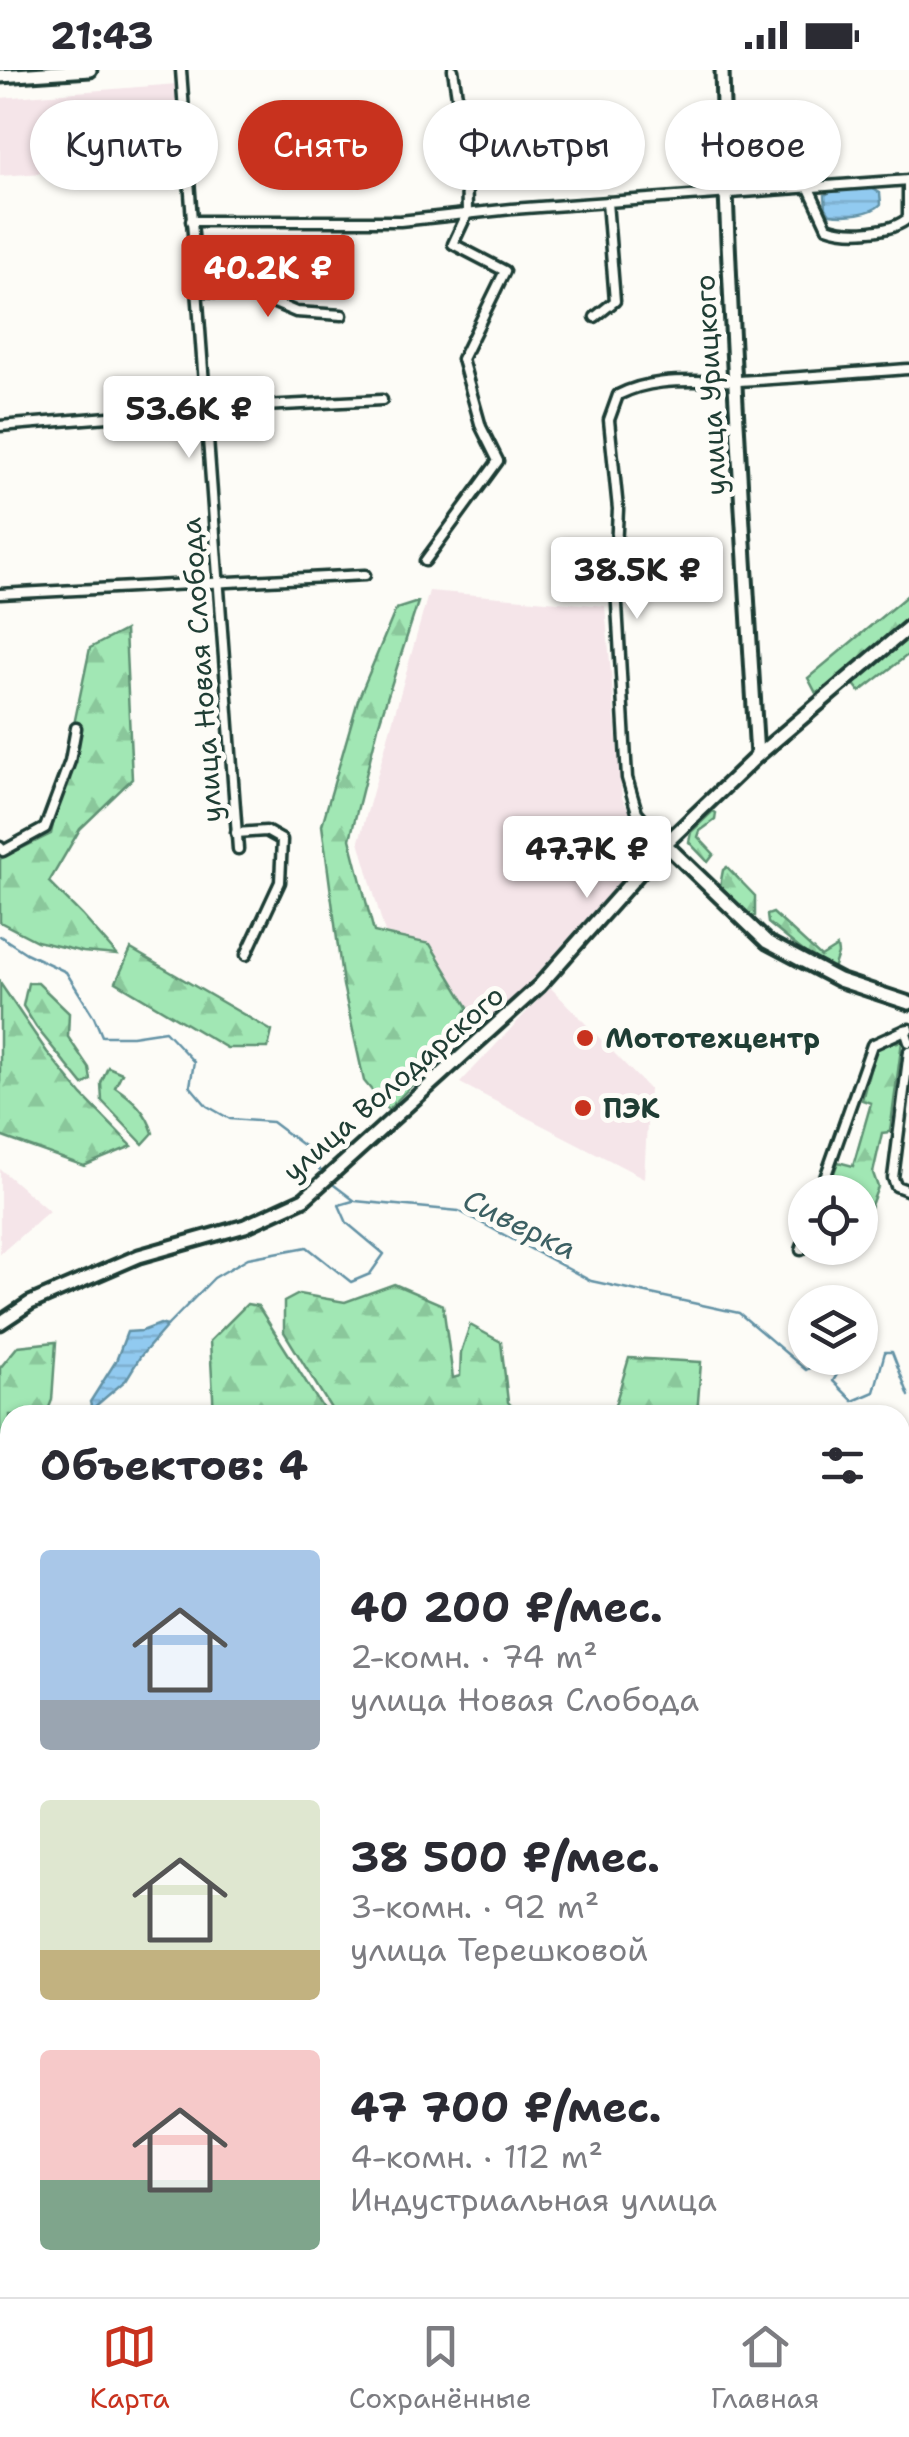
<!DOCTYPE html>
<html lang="ru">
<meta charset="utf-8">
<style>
:root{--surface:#fff;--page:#f7f7f7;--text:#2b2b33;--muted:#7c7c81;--line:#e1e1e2;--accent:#c8321e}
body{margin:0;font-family:"Shantell Sans",sans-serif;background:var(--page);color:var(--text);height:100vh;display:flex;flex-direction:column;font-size:38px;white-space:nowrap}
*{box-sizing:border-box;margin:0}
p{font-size:32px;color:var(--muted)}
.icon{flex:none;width:55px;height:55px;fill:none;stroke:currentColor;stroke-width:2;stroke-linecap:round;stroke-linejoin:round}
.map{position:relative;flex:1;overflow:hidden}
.side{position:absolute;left:0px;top:1335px;width:910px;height:892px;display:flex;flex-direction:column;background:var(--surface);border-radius:30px 30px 0 0;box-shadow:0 2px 8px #0004}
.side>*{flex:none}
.guide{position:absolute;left:30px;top:30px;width:850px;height:90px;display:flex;gap:20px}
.fabs{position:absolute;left:788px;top:1105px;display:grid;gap:20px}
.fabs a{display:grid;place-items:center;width:90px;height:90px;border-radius:50%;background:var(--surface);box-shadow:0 2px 8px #0004;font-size:50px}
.price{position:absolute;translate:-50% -85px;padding:0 22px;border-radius:10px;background:#fff;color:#222;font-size:32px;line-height:65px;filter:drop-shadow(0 2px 5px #0008)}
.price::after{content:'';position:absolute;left:50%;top:60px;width:30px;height:22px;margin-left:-15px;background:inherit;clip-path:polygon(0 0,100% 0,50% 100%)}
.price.selected{background:var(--accent);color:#fff}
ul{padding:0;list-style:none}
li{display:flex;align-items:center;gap:30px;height:250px;padding:0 40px}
li span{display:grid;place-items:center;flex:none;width:280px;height:200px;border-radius:10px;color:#555}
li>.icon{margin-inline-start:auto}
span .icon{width:120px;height:120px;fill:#fffc;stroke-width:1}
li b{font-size:42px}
h2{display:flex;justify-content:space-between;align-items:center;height:120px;padding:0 40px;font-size:42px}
.chip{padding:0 35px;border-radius:45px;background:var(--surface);box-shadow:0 2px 8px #0004;font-size:35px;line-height:90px}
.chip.selected{background:var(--accent);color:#fff}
.status{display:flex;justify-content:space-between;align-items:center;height:70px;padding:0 50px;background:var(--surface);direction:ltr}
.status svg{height:28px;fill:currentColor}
.tab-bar{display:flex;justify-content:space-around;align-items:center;height:140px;border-top:2px solid var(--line);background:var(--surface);font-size:28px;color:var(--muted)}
.tab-bar a{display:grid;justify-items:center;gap:5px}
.tab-bar .selected{color:var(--accent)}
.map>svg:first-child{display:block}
.built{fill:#f5e5e9}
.forest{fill:url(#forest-firs);stroke:#609274;stroke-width:2.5}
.water{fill:url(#water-rules);stroke:#6392a5;stroke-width:2.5}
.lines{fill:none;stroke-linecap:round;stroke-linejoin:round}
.stream{stroke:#6392a5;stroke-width:2.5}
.minor-casing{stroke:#1f3d34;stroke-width:15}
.secondary-casing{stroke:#1f3d34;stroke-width:19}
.minor{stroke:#fdfcf7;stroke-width:8}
.secondary{stroke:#fdfcf7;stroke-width:11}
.poi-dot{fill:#c8321e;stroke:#fdfcf7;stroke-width:4}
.labels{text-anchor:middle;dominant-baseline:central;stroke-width:10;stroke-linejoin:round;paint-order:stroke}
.street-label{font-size:28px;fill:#1f3d34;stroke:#fdfcf7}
.poi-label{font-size:28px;font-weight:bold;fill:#1f3d34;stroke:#fdfcf7;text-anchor:start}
.water-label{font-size:30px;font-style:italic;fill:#3c6063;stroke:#fdfcf7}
</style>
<div class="status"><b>21:43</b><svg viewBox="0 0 49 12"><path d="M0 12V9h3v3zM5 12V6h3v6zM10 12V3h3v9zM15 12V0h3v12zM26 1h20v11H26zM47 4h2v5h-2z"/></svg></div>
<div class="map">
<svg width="909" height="2227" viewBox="0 0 909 2227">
<defs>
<pattern id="forest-firs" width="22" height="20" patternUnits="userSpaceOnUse" patternTransform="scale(2.5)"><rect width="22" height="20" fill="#a1e7b4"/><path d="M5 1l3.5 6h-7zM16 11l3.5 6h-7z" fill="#8ac79b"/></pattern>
<pattern id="water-rules" width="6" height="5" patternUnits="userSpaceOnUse" patternTransform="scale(2.5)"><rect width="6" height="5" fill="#91caf0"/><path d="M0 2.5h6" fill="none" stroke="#7daece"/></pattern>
</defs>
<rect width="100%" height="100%" fill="#fdfcf7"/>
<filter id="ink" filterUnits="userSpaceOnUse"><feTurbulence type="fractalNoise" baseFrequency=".01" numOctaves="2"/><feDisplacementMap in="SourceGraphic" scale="20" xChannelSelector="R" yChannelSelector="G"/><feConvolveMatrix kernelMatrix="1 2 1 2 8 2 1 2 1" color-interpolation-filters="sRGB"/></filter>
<g filter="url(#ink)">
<g class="built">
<path d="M177,14L180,95L92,101V112L59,115L57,102L0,106V28Z"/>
<path d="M429,521L605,536L622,728L651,777L522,920L442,995L412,959L359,771Z"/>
<path d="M550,917L649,1019L644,1108L460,1013Z"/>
<path d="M0,1099L49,1141L0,1184Z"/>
</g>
<g class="forest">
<path d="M909,524V548L817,625L808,608Z"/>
<path d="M418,532L379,653L350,769L374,862L430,874L468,937L443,983L388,1040L364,1011L343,915L322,755L358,630L396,539Z"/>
<path d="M125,560L132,709L80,759L49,812L82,845L117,885L83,882L37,871L0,852V789L51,764L90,578Z"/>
<path d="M909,568V584L860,622L853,613Z"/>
<path d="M713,741L716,743L715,750L700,761L698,767L714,784L708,792L689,772L691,762Z"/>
<path d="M727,797L755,826V846L752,848L720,816L723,800Z"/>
<path d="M773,843L821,887L837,877L838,884L833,899L814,890L768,853L767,845Z"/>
<path d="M131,879L272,961L268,978H227L116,912Z"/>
<path d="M0,913L47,982L82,1025L132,1076L84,1096L0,1066Z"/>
<path d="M28,913H38L69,943L68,967L89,998L91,1010L83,1015L36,957L23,936Z"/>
<path d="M902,971L890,1062L882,1063L873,1103L878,1117L860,1164V1122H845L847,1112L832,1108L838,1092L853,1096L871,1033L862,1030L876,977Z"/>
<path d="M108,997L122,1003L115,1017C133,1029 147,1042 153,1063L143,1074L102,1031L101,1013Z"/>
<path d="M394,1214L443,1235L453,1308L460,1306L461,1282L470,1255L501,1272L508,1332L520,1345H335L284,1262V1232L299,1224L345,1232Z"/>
<path d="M247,1234L258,1236L327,1345H214L210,1271Z"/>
<path d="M56,1272L52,1330L46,1345H10V1408L0,1410V1298L18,1276Z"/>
<path d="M629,1288L701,1292L697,1345H612Z"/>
<path d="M909,1404V1629L900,1624V1413Z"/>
<path d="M9,1451L10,1452V1624L0,1620V1458Z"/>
<path d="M0,1670L10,1684V1771L0,1784Z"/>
</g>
<g class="water">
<path d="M868,116L880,123L881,134C871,145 845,146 830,144L826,138L825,125L832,121Z"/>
<path d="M160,1254L167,1256L140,1287L126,1310L92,1339L90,1332L116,1291L127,1262L142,1261Z"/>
</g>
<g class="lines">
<g class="stream">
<path d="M0,866L26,883L66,902L94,947L102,966H132L165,961L194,992L190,1016L207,1036L230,1049L272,1052L304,1076L324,1106"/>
<path d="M330,1112L355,1131L459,1141L591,1211L739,1243L806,1300L826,1288"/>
<path d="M167,1256L214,1208L248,1188L307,1177L351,1212L370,1204L384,1184L347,1153L339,1135L353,1131"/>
<path d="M847,1288L833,1311L853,1331L874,1322L885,1282H892L909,1326"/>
<path d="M91,1345L92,1339"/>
<path d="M0,1488L10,1473"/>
</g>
<defs>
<g id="minor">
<path d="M181,0L238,779"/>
<path d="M808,116L827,157C848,165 892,163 908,148V110"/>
<path d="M191,151H400L512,139L909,110"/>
<path d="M196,220L258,226L296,242L342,245"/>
<path d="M595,247L615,231L607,132"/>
<path d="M0,356L205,339L382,330"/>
<path d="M425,491L498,391L481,357L462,289L505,201L453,174L467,144L466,84L453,0"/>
<path d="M0,524L365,505"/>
<path d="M236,763L266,761L282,770L280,812L246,885"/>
<path d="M665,774L637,742L627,708L615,500L618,439L609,350L618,325C657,305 697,313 739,311C796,308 852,303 909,299"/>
<path d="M0,777L3,781L45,758L70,691L76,658"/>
<path d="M909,959L905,960L909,972"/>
<path d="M909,981L893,1108L896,1116L909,1121"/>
<path d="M820,1122L872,975L905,960"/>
<path d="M801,1180L805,1169"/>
<path d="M900,1985L909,1988"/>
<path d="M0,2172L10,2142"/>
<path d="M359,2218L360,2227"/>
</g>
<g id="secondary">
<path d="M722,0C728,229 743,457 757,686"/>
<path d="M0,6L90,0"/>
<path d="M665,774L767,872L839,910L909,933"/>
<path d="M0,1253L30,1233L139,1186L245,1156L304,1129L539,916L665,774L757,686L909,557"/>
</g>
</defs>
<use href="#minor" class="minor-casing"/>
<use href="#secondary" class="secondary-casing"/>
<use href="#minor" class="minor"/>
<use href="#secondary" class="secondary"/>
</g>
</g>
<g class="poi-dot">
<circle cx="585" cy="968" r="10"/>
<circle cx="583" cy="1038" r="10"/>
</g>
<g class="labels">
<g class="street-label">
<text transform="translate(710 315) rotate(-93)">улица Урицкого</text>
<text transform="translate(201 600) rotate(-94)">улица Новая Слобода</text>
<text transform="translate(393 1013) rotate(-41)">улица Володарского</text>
</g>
<g class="poi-label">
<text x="605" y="968">Мототехцентр</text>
<text x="603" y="1038">ПЭК</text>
</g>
<g class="water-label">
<text transform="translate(520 1154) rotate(26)">Сиверка</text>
</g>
</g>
</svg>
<div class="fabs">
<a><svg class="icon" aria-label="locate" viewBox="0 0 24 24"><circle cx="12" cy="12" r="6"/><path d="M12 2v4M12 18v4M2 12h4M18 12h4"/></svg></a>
<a><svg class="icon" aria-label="layers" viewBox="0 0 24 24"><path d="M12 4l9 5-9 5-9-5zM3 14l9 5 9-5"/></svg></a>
</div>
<b class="price selected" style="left:268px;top:250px">40.2K ₽</b>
<b class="price" style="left:189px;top:391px">53.6K ₽</b>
<b class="price" style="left:637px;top:552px">38.5K ₽</b>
<b class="price" style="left:587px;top:831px">47.7K ₽</b>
<div class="guide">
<a class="chip">Купить</a>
<a class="chip selected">Снять</a>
<a class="chip">Фильтры</a>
<a class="chip">Новое</a>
</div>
<section class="side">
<h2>Объектов: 4<svg class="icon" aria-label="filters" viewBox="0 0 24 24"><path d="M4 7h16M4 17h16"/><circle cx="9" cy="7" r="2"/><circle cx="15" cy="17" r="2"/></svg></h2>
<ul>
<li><span style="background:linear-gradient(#a9c7e8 75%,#9aa5b1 0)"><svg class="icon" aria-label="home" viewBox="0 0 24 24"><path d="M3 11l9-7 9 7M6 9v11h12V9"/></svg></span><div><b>40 200 ₽/мес.</b><p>2-комн. · 74 m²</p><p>улица Новая Слобода</p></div></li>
<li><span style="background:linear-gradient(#dfe7d0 75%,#c2b280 0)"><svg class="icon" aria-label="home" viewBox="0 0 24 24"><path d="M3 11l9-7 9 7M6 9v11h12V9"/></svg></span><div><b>38 500 ₽/мес.</b><p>3-комн. · 92 m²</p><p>улица Терешковой</p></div></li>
<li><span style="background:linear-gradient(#f6c9c9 65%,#7fa58c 0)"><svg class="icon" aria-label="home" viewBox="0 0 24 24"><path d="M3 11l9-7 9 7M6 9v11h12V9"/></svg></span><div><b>47 700 ₽/мес.</b><p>4-комн. · 112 m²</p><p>Индустриальная улица</p></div></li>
</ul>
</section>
</div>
<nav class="tab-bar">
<a class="selected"><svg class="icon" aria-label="map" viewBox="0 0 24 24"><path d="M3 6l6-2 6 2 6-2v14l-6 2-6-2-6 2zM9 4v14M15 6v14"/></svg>Карта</a>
<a><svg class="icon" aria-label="saved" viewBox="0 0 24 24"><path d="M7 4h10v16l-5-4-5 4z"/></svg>Сохранённые</a>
<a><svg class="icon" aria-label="home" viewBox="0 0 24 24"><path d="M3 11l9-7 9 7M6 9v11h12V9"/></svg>Главная</a>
</nav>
